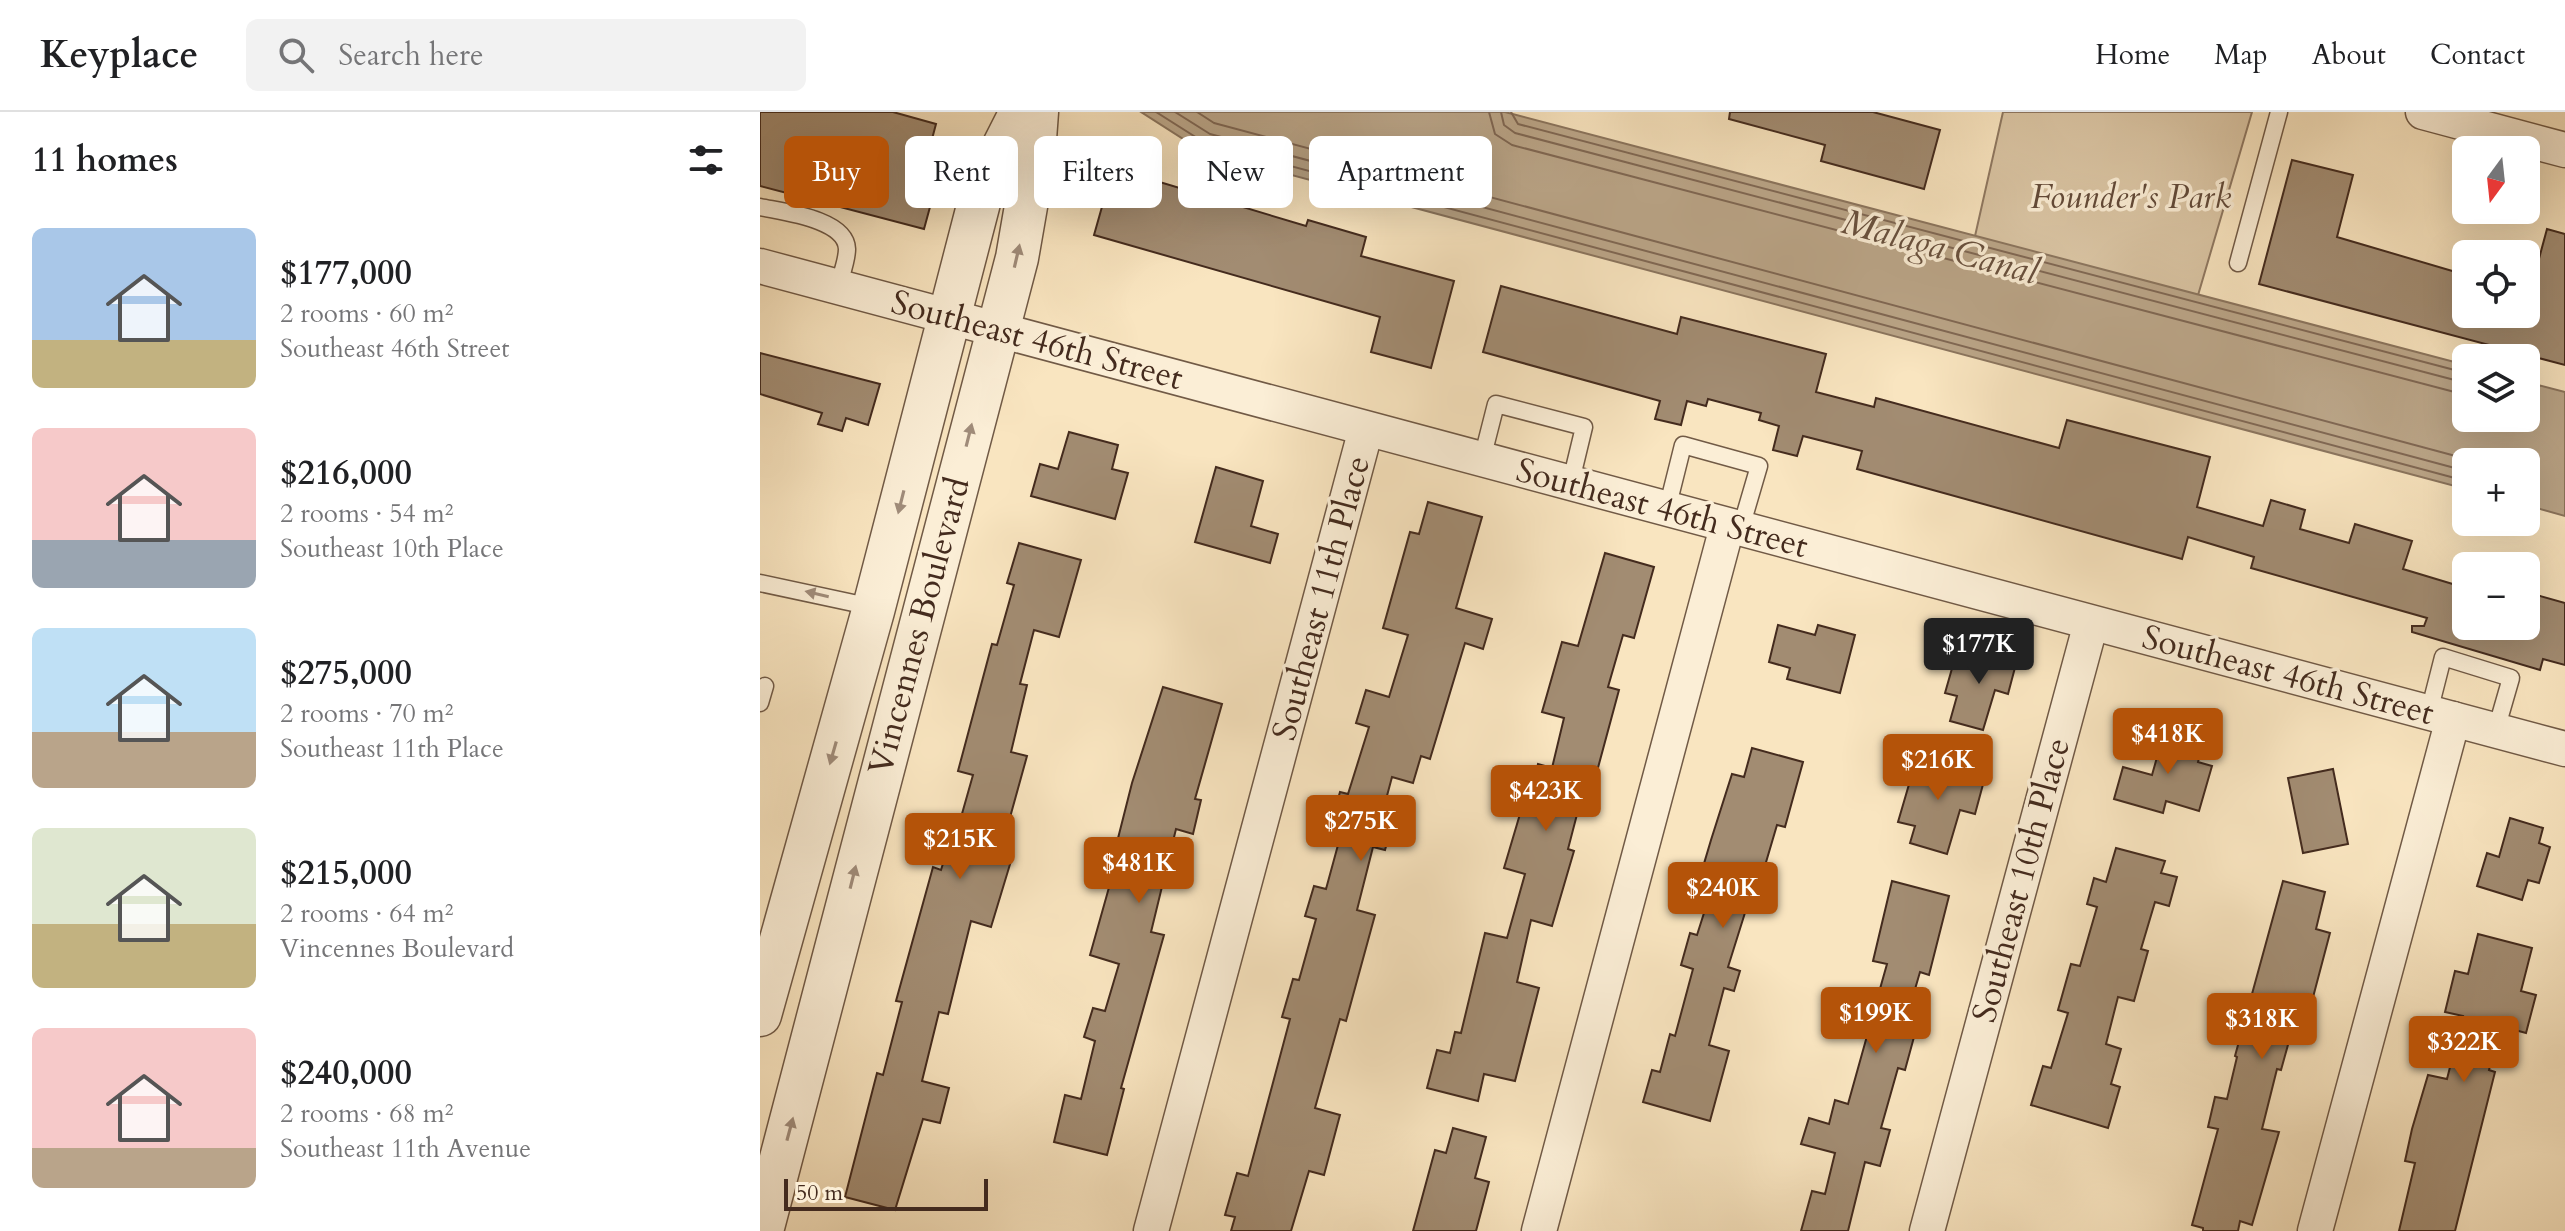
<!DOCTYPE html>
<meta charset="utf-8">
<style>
:root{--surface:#fff;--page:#f2f2f2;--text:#202124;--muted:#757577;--line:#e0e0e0;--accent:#b45309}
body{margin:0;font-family:Cardo,serif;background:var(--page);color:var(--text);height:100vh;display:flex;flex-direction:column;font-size:30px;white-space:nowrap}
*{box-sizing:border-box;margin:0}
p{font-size:26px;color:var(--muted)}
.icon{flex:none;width:44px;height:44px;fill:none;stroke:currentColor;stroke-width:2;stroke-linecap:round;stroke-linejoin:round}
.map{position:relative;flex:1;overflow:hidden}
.details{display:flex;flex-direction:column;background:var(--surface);width:760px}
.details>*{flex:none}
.banner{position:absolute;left:24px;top:24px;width:760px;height:72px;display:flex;gap:16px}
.needle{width:52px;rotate:195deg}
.controls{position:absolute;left:1692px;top:24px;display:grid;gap:16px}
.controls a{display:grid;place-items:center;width:88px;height:88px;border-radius:12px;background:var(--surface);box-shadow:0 8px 32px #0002;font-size:40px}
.scale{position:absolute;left:24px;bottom:20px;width:204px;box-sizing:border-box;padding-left:8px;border:4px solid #442b1e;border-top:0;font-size:22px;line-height:28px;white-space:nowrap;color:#442b1e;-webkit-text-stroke:6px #fbeed6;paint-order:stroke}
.price{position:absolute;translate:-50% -68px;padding:0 18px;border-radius:8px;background:var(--accent);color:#fff;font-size:26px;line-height:52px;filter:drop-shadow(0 2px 4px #0008)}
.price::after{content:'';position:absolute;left:50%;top:48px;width:24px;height:18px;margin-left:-12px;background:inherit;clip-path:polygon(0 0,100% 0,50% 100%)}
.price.on{background:#222;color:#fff}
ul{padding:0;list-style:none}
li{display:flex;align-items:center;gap:24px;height:200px;padding:0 32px}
li span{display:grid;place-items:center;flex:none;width:224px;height:160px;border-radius:12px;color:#555}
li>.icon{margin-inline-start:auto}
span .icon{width:96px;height:96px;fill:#fffc;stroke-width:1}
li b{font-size:34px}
h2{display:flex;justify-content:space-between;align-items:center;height:96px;padding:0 32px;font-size:34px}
.pill{padding:0 28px;border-radius:12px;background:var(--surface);box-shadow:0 8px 32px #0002;font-size:28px;line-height:72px}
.pill.on{background:var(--accent);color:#fff}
header{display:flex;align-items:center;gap:48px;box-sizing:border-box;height:112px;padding:0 40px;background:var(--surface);border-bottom:2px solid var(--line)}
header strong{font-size:38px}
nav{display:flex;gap:44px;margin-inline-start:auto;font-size:28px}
.search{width:560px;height:72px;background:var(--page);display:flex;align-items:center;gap:20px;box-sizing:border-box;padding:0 28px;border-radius:12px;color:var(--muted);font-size:30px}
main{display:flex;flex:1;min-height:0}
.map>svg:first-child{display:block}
.green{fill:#dac5a4;stroke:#8f7861;stroke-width:2}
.water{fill:#bba689;stroke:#8b755e;stroke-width:2}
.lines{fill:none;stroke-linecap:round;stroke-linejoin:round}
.shore{stroke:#806854;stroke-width:2}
.building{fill:#a28c72;stroke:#442b1e;stroke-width:2}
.service-casing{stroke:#715a46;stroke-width:19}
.minor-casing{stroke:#715a46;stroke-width:37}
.tertiary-casing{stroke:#715a46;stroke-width:45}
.service{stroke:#fbeed6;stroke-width:16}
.minor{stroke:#fbeed6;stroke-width:34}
.tertiary{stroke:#fbeed6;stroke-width:42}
.oneway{fill:#a08c7a}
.labels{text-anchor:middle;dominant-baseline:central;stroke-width:7;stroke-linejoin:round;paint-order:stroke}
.park-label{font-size:34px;font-style:italic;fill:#624a39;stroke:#fbeed6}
.street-label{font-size:34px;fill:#442b1e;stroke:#fbeed6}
.water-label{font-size:36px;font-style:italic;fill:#68503e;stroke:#fbeed6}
</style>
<header>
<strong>Keyplace</strong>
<div class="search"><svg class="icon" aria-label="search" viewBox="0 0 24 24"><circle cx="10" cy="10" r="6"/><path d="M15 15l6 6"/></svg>Search here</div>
<nav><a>Home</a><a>Map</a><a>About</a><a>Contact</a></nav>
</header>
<main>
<section class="details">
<h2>11 homes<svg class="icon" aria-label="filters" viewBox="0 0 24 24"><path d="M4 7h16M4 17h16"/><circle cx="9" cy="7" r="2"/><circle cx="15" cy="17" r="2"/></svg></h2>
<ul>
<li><span style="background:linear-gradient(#a9c7e8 70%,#c2b280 0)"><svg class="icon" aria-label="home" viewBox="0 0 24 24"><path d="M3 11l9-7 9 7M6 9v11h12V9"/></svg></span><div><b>$177,000</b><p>2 rooms · 60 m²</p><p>Southeast 46th Street</p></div></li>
<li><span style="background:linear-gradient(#f6c9c9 70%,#9aa5b1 0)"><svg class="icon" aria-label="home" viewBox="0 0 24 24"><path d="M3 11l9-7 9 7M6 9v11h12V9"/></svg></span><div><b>$216,000</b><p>2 rooms · 54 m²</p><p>Southeast 10th Place</p></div></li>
<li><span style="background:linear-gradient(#bfe0f5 65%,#b9a48a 0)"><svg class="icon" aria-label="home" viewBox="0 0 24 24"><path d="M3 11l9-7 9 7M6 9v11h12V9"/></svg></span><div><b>$275,000</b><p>2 rooms · 70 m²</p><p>Southeast 11th Place</p></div></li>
<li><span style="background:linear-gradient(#dfe7d0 60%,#c2b280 0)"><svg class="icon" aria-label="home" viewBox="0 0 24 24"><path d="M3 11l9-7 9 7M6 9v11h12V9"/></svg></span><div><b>$215,000</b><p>2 rooms · 64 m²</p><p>Vincennes Boulevard</p></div></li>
<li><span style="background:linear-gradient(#f6c9c9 75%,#b9a48a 0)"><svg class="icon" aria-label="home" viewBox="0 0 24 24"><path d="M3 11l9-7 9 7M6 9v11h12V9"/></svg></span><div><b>$240,000</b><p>2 rooms · 68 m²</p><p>Southeast 11th Avenue</p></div></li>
</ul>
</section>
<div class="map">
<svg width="1805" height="1119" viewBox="0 0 1805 1119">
<rect width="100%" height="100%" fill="#f9e5c0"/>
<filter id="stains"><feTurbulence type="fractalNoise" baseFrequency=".0025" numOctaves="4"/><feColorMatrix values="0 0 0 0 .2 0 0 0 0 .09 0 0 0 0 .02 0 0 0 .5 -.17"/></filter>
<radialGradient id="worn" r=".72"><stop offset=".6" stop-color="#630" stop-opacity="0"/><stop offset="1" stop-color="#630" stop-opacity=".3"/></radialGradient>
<path class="green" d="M1243,0H1492L1436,190L1213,133Z"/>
<path class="water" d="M381,0H745L1706,253V306H1766V270L1805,280V404L1766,393V350H1706V377L442,39Z"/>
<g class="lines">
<g class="shore">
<path d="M396,0L445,31L1706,369"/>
<path d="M415,0L450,22L1706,359"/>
<path d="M437,0L454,11L1718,350"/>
<path d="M729,0L735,22L752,33L1706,283"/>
<path d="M741,0L744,13L755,21L1706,271"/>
<path d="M751,0L758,12L1706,261"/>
</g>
</g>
<g class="building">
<path d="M0,0H133L176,12L155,91L170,95L164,117L0,74Z"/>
<path d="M970,0H1113L1180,18L1164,77L1061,49L1065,33L969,7Z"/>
<path d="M1532,48L1593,63L1577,125L1706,163V202H1766V179L1770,180L1787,117L1805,122V253L1499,172Z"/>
<path d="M353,56L546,114L548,108L606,125L601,144L694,169L671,256L611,240L620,205L334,123Z"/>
<path d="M741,174L917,222L921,205L1066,242L1056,280L1114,295L1116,286L1299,336L1307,308L1450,345L1437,395L1503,414L1511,388L1545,398L1540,417L1589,431L1595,412L1652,429L1643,457L1706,476V514H1766V480L1805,491V553L1783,547L1780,558L1652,520V514H1664L1667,506L1491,456L1494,445L1428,425L1422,447L1097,357L1102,339L1043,324L1037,344L1013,338L1019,314L999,308L1001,301L948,287L946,294L927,289L921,313L895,307L900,289L723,240Z"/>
<path d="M0,241L120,272L108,313L86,306L82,319L58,312L62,301L0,282Z"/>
<path d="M309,320L358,333L352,357L368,361L355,407L271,384L280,352L298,357Z"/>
<path d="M456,355L503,369L491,414L518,422L510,451L435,430Z"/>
<path d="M668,390L722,405L696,496L732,507L723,537L705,531L670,647L661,644L653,671L632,665L620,710L632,713L625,738L613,735L597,798L615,803L586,909L580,907L555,996L580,1003L564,1063L549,1059L531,1119H471L475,1105L465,1103L477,1061L488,1064L530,907L522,905L533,867L539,868L556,807L545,804L554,774L566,777L584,711L572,708L580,680L588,682L609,615L596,611L606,578L629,585L648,523L623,516L650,420L659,422Z"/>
<path d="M259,431L321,448L299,525L274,518L260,572L267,573L251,640L267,644L239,745L251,749L231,815L211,809L188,902L179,900L162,969L189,976L180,1011L163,1007L135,1098L85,1085L117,961L123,963L142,890L136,889L173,755L181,758L190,729L194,730L213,663L198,659L232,532L237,533L254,473L247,471Z"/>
<path d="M845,441L894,455L874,526L863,523L848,575L859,578L829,689L821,687L808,737L814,739L792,814L771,808L757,870L779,876L755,969L724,962L718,989L667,976L677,938L690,941L695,920L701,921L725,821L747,826L765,762L744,756L760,702L755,701L760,675L772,678L778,652L792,656L804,606L782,600L802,530L818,534Z"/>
<path d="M1018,513L1055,523L1058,513L1095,523L1080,581L1027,567L1030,556L1009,550Z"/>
<path d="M1211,535L1257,548L1248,582L1235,578L1223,618L1190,609L1197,584L1185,581L1193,553L1205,556Z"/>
<path d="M403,575L462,592L435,687L441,688L433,722L416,717L391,820L404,823L361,976L364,977L347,1043L294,1030L305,983L321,987L335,929L324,925L333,896L345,899L359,852L330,843L357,747L353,746L372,671Z"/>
<path d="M1405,617L1444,628L1438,650L1452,654L1439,699L1406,689L1403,701L1354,687L1363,655L1392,663Z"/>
<path d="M992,636L1043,650L1025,715L1017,713L999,774L994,772L968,855L980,859L974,879L964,876L949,933L969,939L950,1009L883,990L892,958L900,960L910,922L915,924L933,857L921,853L930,821L937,823L957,760L943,755L951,728L972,662L984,665Z"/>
<path d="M1157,645L1225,665L1215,702L1200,698L1187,742L1150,731L1155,714L1138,710Z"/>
<path d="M1573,657L1588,732L1543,741L1528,666Z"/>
<path d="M1750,706L1783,716L1779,731L1790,735L1779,771L1768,768L1762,788L1717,774L1727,741L1739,745Z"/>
<path d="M1356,736L1405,749L1401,761L1417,765L1409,794L1395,790L1381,837L1388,839L1374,889L1358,885L1346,932L1361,937L1351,972L1360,975L1348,1016L1271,993L1283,954L1291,956L1308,901L1298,898L1311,852L1320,854L1337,795L1327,792L1334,766L1346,770Z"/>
<path d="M1132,769L1189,784L1169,863L1160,860L1142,922L1154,925L1145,958L1138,956L1121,1016L1130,1018L1120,1054L1105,1050L1088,1119H1041L1052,1079L1065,1082L1075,1041L1041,1032L1049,1006L1069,1012L1075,988L1088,992L1107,924L1096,921L1103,895L1114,898L1127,852L1113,849Z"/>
<path d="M1523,769L1565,780L1556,817L1570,821L1547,908L1536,904L1521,958L1517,957L1502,1017L1519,1020L1492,1113L1480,1109L1478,1119H1443V1116L1432,1113L1458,1017L1448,1015L1455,985L1467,987L1477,945L1475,944Z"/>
<path d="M1718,822L1772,836L1761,879L1776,883L1766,921L1740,914L1729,958L1735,960L1695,1119H1639L1655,1051L1645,1049L1652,1017L1668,963L1687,967L1703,904L1685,900L1695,859L1708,862Z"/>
<path d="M693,1016L726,1025L715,1066L729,1070L716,1119H653L675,1038L686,1041Z"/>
</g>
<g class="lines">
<defs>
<g id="service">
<path d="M0,95C23,100 86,107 87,137C87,149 81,163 78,175"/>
<path d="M1478,151L1519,0"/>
<path d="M722,347L736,292L824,315L811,369"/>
<path d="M907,397L923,333L999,354L980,419"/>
<path d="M0,471L112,495"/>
<path d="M0,591L5,574"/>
<path d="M1669,600L1683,545L1751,566L1736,618"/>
</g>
<g id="minor">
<path d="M1663,0L1805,38"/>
<path d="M0,154L1805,637"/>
<path d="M391,1119L606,317"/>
<path d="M779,1119L967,415"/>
<path d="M1167,1119L1331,511"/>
<path d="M1555,1119L1693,607"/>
</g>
<g id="tertiary">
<path d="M0,903L113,499L223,75L261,0"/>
<path d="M2,1119L257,146L273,54L277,0"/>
</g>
</defs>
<use href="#service" class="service-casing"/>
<use href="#minor" class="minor-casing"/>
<use href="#tertiary" class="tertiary-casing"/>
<use href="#service" class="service"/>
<use href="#minor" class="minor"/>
<use href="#tertiary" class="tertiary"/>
</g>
<defs><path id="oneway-solid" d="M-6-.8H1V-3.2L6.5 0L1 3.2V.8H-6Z" transform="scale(2)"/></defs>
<g class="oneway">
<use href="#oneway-solid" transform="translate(257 144) rotate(-77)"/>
<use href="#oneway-solid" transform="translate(209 323) rotate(-76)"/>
<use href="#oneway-solid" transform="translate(141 390) rotate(104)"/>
<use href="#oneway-solid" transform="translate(57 482) rotate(-167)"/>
<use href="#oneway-solid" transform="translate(73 641) rotate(106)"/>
<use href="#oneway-solid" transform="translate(93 765) rotate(-76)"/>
<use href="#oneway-solid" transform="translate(30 1017) rotate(-75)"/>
</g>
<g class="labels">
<g class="park-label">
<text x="1371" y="85">Founder's Park</text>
</g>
<g class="street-label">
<text transform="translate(277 228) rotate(15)">Southeast 46th Street</text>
<text transform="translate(902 396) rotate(15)">Southeast 46th Street</text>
<text transform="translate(561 486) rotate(-75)">Southeast 11th Place</text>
<text transform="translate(159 514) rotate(-75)">Vincennes Boulevard</text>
<text transform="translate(1528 563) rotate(15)">Southeast 46th Street</text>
<text transform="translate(1261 768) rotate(-75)">Southeast 10th Place</text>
</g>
<g class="water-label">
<text transform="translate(1180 135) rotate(15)">Malaga Canal</text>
</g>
</g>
<rect width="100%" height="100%" filter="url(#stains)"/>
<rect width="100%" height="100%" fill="url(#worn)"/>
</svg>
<div class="controls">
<a><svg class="needle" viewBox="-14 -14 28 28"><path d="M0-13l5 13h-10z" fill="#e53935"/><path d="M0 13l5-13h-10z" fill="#757577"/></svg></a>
<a><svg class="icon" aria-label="locate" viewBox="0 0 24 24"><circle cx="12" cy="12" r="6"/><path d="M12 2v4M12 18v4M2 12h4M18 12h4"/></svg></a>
<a><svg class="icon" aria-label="layers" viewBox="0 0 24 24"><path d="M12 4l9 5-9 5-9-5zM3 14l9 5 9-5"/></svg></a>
<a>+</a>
<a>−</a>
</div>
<div class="scale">50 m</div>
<b class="price on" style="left:1219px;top:574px">$177K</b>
<b class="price" style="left:1408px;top:664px">$418K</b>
<b class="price" style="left:1178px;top:690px">$216K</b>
<b class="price" style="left:786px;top:721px">$423K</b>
<b class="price" style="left:601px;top:751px">$275K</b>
<b class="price" style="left:200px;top:769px">$215K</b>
<b class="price" style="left:379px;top:793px">$481K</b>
<b class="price" style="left:963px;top:818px">$240K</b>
<b class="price" style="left:1116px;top:943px">$199K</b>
<b class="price" style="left:1502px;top:949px">$318K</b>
<b class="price" style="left:1704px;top:972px">$322K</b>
<div class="banner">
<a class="pill on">Buy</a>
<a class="pill">Rent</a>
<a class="pill">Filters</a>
<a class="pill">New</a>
<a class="pill">Apartment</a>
</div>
</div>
</main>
